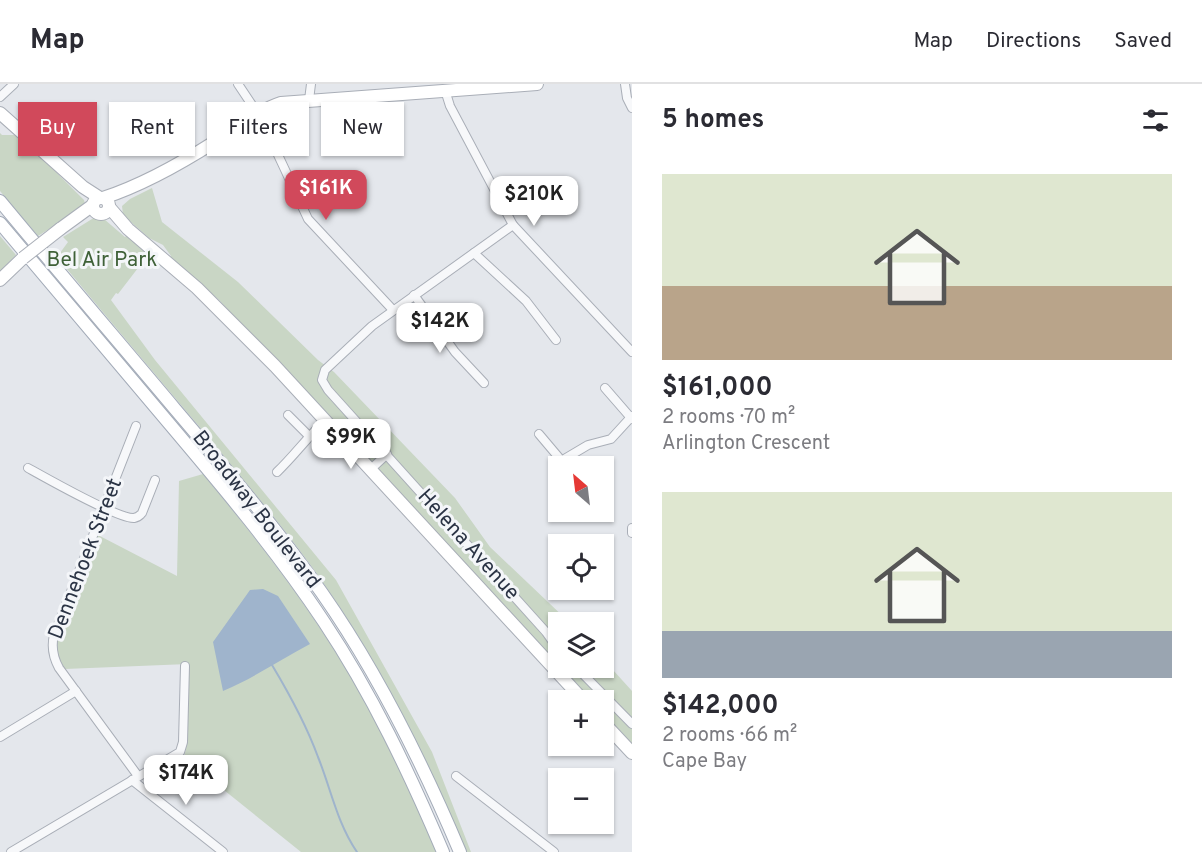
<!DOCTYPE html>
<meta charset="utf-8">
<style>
:root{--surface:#fff;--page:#f7f7f7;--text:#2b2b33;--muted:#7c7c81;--line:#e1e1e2;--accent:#d1495b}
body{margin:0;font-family:Overpass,sans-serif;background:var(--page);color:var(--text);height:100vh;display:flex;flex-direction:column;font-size:22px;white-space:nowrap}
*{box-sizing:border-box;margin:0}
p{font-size:20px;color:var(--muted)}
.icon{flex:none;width:33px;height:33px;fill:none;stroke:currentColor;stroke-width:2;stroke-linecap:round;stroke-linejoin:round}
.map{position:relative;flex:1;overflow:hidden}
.drawer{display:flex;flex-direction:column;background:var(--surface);width:570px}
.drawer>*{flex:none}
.top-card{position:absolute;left:18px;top:18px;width:524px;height:54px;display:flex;gap:12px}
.needle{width:39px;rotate:332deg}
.buttons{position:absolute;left:548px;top:372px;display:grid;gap:12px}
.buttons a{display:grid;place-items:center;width:66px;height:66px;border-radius:0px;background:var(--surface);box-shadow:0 2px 4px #0004;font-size:30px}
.price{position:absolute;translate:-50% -51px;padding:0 14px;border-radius:12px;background:#fff;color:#222;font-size:20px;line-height:39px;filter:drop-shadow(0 2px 3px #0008)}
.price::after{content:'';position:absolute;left:50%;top:36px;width:18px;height:14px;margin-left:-9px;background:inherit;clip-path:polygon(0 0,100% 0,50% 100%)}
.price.current{background:var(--accent);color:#fff}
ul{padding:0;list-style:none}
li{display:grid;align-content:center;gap:12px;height:318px;padding:0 30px}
li span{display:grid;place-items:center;height:186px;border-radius:0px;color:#555}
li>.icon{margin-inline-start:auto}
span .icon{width:108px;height:108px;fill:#fffc;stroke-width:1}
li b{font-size:26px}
h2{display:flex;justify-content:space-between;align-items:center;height:72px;padding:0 30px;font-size:26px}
.pill{padding:0 21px;border-radius:0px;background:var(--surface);box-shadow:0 2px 4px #0004;font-size:21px;line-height:54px}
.pill.current{background:var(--accent);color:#fff}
header{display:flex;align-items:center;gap:36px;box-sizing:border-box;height:84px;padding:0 30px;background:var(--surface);border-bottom:2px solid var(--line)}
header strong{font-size:28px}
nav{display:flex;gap:33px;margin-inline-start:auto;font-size:21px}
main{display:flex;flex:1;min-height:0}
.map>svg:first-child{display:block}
.green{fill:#c9d6c5}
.water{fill:#9fb4cc}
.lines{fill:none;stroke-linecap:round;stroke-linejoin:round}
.stream{stroke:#9fb4cc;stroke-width:2}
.street-casing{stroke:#a9aeb7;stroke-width:10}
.secondary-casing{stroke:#a9aeb7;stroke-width:14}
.primary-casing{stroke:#a3abb8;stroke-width:14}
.street{stroke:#f7f8fa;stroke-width:8}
.secondary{stroke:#fff;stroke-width:12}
.primary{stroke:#fff;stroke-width:12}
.secondary-bridge-casing{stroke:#a9aeb7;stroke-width:14;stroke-linecap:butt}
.secondary-bridge{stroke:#fff;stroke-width:12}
.labels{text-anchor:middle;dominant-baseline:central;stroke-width:6;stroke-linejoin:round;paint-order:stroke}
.park-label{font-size:21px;fill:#3f6138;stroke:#f4f6f9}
.street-label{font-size:21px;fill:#2b3445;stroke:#f4f6f9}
</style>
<header>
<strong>Map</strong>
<nav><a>Map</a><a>Directions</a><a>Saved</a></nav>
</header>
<main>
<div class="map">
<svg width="632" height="768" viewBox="0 0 632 768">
<rect width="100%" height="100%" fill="#e4e7ec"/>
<g class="green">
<path d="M0,49L2,51H15L24,56L84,116L85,120L82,124L38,152L0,107Z"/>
<path d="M152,104L162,138L238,198L318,276L334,288L455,414L490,463L569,538H558V583L219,216L170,174L171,172L163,161L149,154L123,131L122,122L130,115Z"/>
<path d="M98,134L104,135L125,153L127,151L148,171L118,210L116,209L111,216L155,276L336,496L432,668L471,768H466C427,675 382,583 324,500C285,444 240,392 197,340C150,284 103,229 57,173L68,158L63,153L92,135Z"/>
<path d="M0,152L16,171L3,184L4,186L0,190Z"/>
<path d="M203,390C261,460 317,532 362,612C390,662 414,715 436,768H301L184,674L186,664L188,580L65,585C57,576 57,567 56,556L96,450L177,492L179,397Z"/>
<path d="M603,575L632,607V662L603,631V616H589L558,584H603Z"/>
</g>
<path class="water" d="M263,505L278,512L310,560C281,575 254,594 223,607L213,558L250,506Z"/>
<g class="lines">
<path class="stream" d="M272,581C290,611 306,640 318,673C331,705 337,739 357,768"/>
<defs>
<g id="street">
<path d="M238,0L258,30"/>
<path d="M625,0L627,14L632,24"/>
<path d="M445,6L450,22L513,141L632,268"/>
<path d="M0,13L14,0"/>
<path d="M309,16L311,0"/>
<path d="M265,43L308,135L393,226"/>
<path d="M513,141L372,242L325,286L322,296L328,306L546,548L558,565"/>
<path d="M474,169L526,217L556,256"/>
<path d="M414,211L455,268L484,299"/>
<path d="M605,304L632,335"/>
<path d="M288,331L309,352"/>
<path d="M136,342L54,551C51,563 53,573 59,584L138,692"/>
<path d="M539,350L566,382"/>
<path d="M561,377L588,361L611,355L632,332"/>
<path d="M28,384C46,394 118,435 134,434C139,433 139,432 142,429L155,396"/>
<path d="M371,385L387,370"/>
<path d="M277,388C295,371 308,352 326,336"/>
<path d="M632,444V449"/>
<path d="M577,584L632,640"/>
<path d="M0,653L76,607"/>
<path d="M456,692L554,768"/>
<path d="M132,696L223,768"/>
<path d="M11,768L180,668L183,658L185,582"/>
</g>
<g id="secondary">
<path d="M0,29L83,103L100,114"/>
<circle cx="101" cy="122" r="8"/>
<path d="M103,114C143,101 180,80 216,57C237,44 257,27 281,19L537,0"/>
<path d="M109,123L128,145L197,204L275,282L583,616"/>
<path d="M60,145L93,121"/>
<path d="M0,196L23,174"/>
<path d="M603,638L632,669"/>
</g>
<g id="primary">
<path d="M0,117C58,187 117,256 175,325C226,385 277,445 322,509C378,589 422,678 460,768"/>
<path d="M0,139C56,205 112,271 167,337C222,402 277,467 324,538C372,610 409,688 443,768"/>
</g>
</defs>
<use href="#street" class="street-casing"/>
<use href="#secondary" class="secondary-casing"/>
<use href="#primary" class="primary-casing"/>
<use href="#street" class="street"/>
<use href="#secondary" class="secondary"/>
<use href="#primary" class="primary"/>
<defs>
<path id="secondary-bridge" d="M23,174L60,145"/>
</defs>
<use href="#secondary-bridge" class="secondary-bridge-casing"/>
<use href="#secondary-bridge" class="secondary-bridge"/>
</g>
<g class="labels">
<g class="park-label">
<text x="102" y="176">Bel Air Park</text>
</g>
<g class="street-label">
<text transform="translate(256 426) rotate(52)">Broadway Boulevard</text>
<text transform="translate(468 461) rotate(48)">Helena Avenue</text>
<text transform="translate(86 475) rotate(-69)">Dennehoek Street</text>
</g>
</g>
</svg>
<div class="buttons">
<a><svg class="needle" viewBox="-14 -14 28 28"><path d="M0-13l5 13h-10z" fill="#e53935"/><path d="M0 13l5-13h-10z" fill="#7c7c81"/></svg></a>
<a><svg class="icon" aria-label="locate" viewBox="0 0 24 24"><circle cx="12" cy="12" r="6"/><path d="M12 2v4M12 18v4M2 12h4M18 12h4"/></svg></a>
<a><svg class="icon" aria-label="layers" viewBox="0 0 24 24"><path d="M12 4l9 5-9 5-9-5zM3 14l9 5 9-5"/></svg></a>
<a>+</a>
<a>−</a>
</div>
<b class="price current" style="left:326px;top:137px">$161K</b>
<b class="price" style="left:534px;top:143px">$210K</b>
<b class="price" style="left:440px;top:270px">$142K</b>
<b class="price" style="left:351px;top:386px">$99K</b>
<b class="price" style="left:186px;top:722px">$174K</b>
<div class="top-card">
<a class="pill current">Buy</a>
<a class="pill">Rent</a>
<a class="pill">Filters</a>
<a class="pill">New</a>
</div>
</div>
<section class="drawer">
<h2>5 homes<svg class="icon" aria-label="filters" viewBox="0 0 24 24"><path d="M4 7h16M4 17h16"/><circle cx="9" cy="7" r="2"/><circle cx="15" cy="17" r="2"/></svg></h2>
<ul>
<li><span style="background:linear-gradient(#dfe7d0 60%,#b9a48a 0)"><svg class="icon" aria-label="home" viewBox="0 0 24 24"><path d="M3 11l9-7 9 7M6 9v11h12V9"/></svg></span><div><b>$161,000</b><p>2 rooms · 70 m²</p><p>Arlington Crescent</p></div></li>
<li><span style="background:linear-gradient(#dfe7d0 75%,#9aa5b1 0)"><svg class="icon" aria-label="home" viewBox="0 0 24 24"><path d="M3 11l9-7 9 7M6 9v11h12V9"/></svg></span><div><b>$142,000</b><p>2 rooms · 66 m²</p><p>Cape Bay</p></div></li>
</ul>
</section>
</main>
